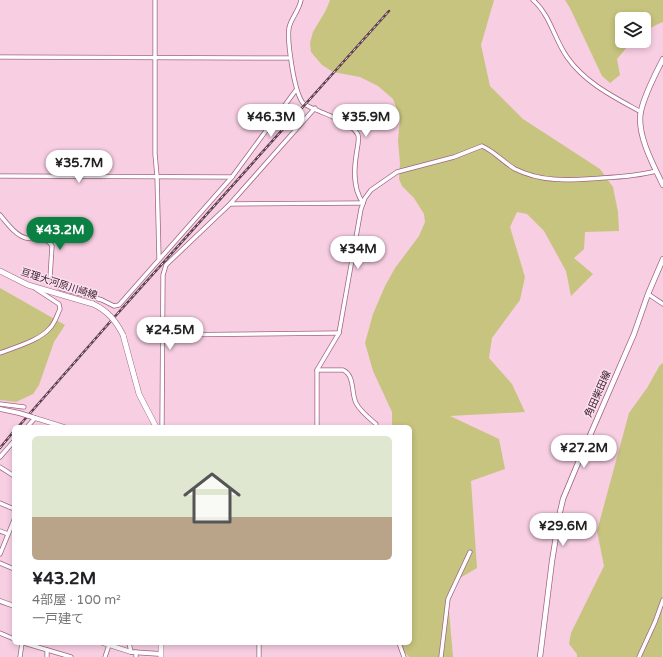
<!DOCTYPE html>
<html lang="ja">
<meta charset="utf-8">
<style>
:root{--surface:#fff;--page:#f6f6f6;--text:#202124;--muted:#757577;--line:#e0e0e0;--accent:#0b8043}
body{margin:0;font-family:"Varela Round","Noto Sans JP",sans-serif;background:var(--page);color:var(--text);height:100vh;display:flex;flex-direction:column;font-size:15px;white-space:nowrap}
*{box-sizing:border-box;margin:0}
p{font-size:13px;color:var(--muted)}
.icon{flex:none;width:22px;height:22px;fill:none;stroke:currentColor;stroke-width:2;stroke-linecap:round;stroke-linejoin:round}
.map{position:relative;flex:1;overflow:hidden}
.side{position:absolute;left:12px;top:425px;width:400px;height:220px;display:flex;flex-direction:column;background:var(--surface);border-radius:6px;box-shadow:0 2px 6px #0003}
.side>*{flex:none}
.controls{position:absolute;left:615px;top:12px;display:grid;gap:8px}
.controls a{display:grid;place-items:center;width:36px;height:36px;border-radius:6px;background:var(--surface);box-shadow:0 2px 6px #0003;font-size:20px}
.price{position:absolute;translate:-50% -34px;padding:0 9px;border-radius:14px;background:#fff;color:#222;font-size:13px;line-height:26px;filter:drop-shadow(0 1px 2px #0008)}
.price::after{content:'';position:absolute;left:50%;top:24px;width:12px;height:9px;margin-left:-6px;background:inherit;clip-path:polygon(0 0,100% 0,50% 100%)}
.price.current{background:var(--accent);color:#fff}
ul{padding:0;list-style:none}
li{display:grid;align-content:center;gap:8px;height:212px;padding:0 20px}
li+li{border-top:1px solid var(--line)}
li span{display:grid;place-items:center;height:124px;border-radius:6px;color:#555}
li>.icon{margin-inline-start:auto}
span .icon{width:72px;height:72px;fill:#fffc;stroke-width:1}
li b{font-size:17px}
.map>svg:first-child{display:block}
.green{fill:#c7c47f}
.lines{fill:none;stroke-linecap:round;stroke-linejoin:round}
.minor-casing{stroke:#a16485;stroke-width:5}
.tertiary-casing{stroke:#a16485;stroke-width:5.5}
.secondary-casing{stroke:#a16485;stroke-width:6}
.primary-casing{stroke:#a16485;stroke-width:6}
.minor{stroke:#fff;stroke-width:3.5}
.tertiary{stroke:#fff;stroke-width:4}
.secondary{stroke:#fff;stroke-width:4.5}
.primary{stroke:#fff;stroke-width:5}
.rail-casing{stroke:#5d4050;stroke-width:2.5}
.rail{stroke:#fcdfee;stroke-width:1;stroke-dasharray:3;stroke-linecap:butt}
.tertiary-bridge-casing{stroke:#a16485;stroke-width:5.5;stroke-linecap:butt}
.primary-bridge-casing{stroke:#a16485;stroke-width:6;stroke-linecap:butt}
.tertiary-bridge{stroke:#fff;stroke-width:4}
.primary-bridge{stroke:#fff;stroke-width:5}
.labels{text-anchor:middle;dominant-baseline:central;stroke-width:3;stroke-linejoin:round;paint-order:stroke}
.street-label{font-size:10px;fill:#3a202f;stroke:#fcdfee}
</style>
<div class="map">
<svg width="663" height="657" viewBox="0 0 663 657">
<rect width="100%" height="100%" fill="#f8cee3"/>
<g class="green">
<path d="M330,0H494L481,45L490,86L523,119L600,169L613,187L618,212L619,231L585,232L584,249L574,258L593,274L571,296L566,271L544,231L527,214L517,212L510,227L525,277L520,300L492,338L489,358L512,384L525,412L450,416L499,439L505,469L471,481L477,568L455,581L448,599L453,657H409L400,647L399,643H410V427H392V412L373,371L365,343L373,314L385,286L395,268L419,236L425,222L424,214L414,198L402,186L399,179L400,163L398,141L400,118L393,99L378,86L360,77L333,72L322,65L311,52L310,43L313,32L326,10Z"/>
<path d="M565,0H663V22L656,25L644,32V19H622V41H632L617,59L620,75L610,83L602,76L570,8Z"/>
<path d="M0,288L65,325L54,342L39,385L33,394L16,402L0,400Z"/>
<path d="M663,363L662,657H577V654L569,644L571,633L604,566L597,531L629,413L647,388L660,365Z"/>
</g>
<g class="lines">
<defs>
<g id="minor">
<path d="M155,0V154L157,176L159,258"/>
<path d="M301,0C299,11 291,18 289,28C287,41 294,92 303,103C307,107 327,114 333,117C341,121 354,126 358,135C359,139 358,145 357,150C354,167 352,188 363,203"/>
<path d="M533,0C551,16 554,39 567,57C585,83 614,97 641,112"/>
<path d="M0,57L288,58"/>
<path d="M0,176L232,177"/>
<path d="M230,204L363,203"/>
<path d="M0,215C7,223 15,235 26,238C35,240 48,237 52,246L50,278L60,288L102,300L114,306L119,305L232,177L296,90"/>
<path d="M648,294L663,304"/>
<path d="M162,335L339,333"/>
<path d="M0,353C15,347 39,341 50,328C55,323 57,315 60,309L59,304L36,289"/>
<path d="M317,370H343C355,375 351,393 356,403C360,411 369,418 376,424"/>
<path d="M0,404L24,407"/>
<path d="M27,427L35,418"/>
<path d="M162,427L163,275L166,265L230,204L315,108"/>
<path d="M317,427V370L339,333L361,209L365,198L371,190L397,172L454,157L482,146C494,151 503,162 515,169C543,183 571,180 602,178C620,177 638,176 656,171"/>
<path d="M0,457L14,441"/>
<path d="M0,467L14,476"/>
<path d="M0,503L14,509"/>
<path d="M0,531L8,534"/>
<path d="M0,554L14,520"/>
<path d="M0,563L14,569"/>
<path d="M0,633L14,639"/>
<path d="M24,643L71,657"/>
<path d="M129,643L131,652"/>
<path d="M259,643V657"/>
<path d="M399,643L404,657"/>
<path d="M20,657L22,643"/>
<path d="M47,657V650"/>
<path d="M105,657L109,645"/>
<path d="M136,657V652"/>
<path d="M441,657L448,599L470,552"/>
<path d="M639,657L655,622L663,600"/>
</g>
<g id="tertiary">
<path d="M0,409L19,413"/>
<path d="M32,417L64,427"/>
<path d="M0,601L14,606"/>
<path d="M103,643L131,652L161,654"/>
</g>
<g id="secondary">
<path d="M663,59C655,75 645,93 641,111C636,133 653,165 663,185"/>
<path d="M540,657L552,561L560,512L563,499L578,463L634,334L648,294L663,259"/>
</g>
<g id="primary">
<path d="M0,271L28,285L93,304"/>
<path d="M123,335L139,394L156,427"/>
<path d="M161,657V643"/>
</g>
</defs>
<use href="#minor" class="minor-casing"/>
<use href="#tertiary" class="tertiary-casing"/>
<use href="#secondary" class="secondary-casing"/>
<use href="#primary" class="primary-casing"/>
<use href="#minor" class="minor"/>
<use href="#tertiary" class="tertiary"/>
<use href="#secondary" class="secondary"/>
<use href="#primary" class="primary"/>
<defs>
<g id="rail">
<path d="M18,427L110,322L389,11"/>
<path d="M0,448L14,431"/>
</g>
</defs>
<use href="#rail" class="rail-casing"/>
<use href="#rail" class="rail"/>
<defs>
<path id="tertiary-bridge" d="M19,413L32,417"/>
<path id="primary-bridge" d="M93,304C108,311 116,321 123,335"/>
</defs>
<use href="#tertiary-bridge" class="tertiary-bridge-casing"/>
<use href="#primary-bridge" class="primary-bridge-casing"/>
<use href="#tertiary-bridge" class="tertiary-bridge"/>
<use href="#primary-bridge" class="primary-bridge"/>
</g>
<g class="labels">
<g class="street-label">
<text transform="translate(59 284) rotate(18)">亘理大河原川崎線</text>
<text transform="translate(598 394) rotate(-66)">角田柴田線</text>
</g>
</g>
</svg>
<div class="controls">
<a><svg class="icon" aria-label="layers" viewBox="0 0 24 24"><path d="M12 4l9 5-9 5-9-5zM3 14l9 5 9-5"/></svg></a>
</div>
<b class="price" style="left:271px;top:138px">¥46.3M</b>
<b class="price" style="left:366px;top:138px">¥35.9M</b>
<b class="price" style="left:79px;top:184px">¥35.7M</b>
<b class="price current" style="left:60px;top:251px">¥43.2M</b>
<b class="price" style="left:358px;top:270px">¥34M</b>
<b class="price" style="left:170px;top:351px">¥24.5M</b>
<b class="price" style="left:584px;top:469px">¥27.2M</b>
<b class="price" style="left:563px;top:547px">¥29.6M</b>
<section class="side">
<ul>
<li><span style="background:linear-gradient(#dfe7d0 65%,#b9a48a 0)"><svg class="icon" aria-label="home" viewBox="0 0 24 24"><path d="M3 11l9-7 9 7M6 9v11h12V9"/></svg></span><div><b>¥43.2M</b><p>4部屋 · 100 m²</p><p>一戸建て</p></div></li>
</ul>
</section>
</div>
